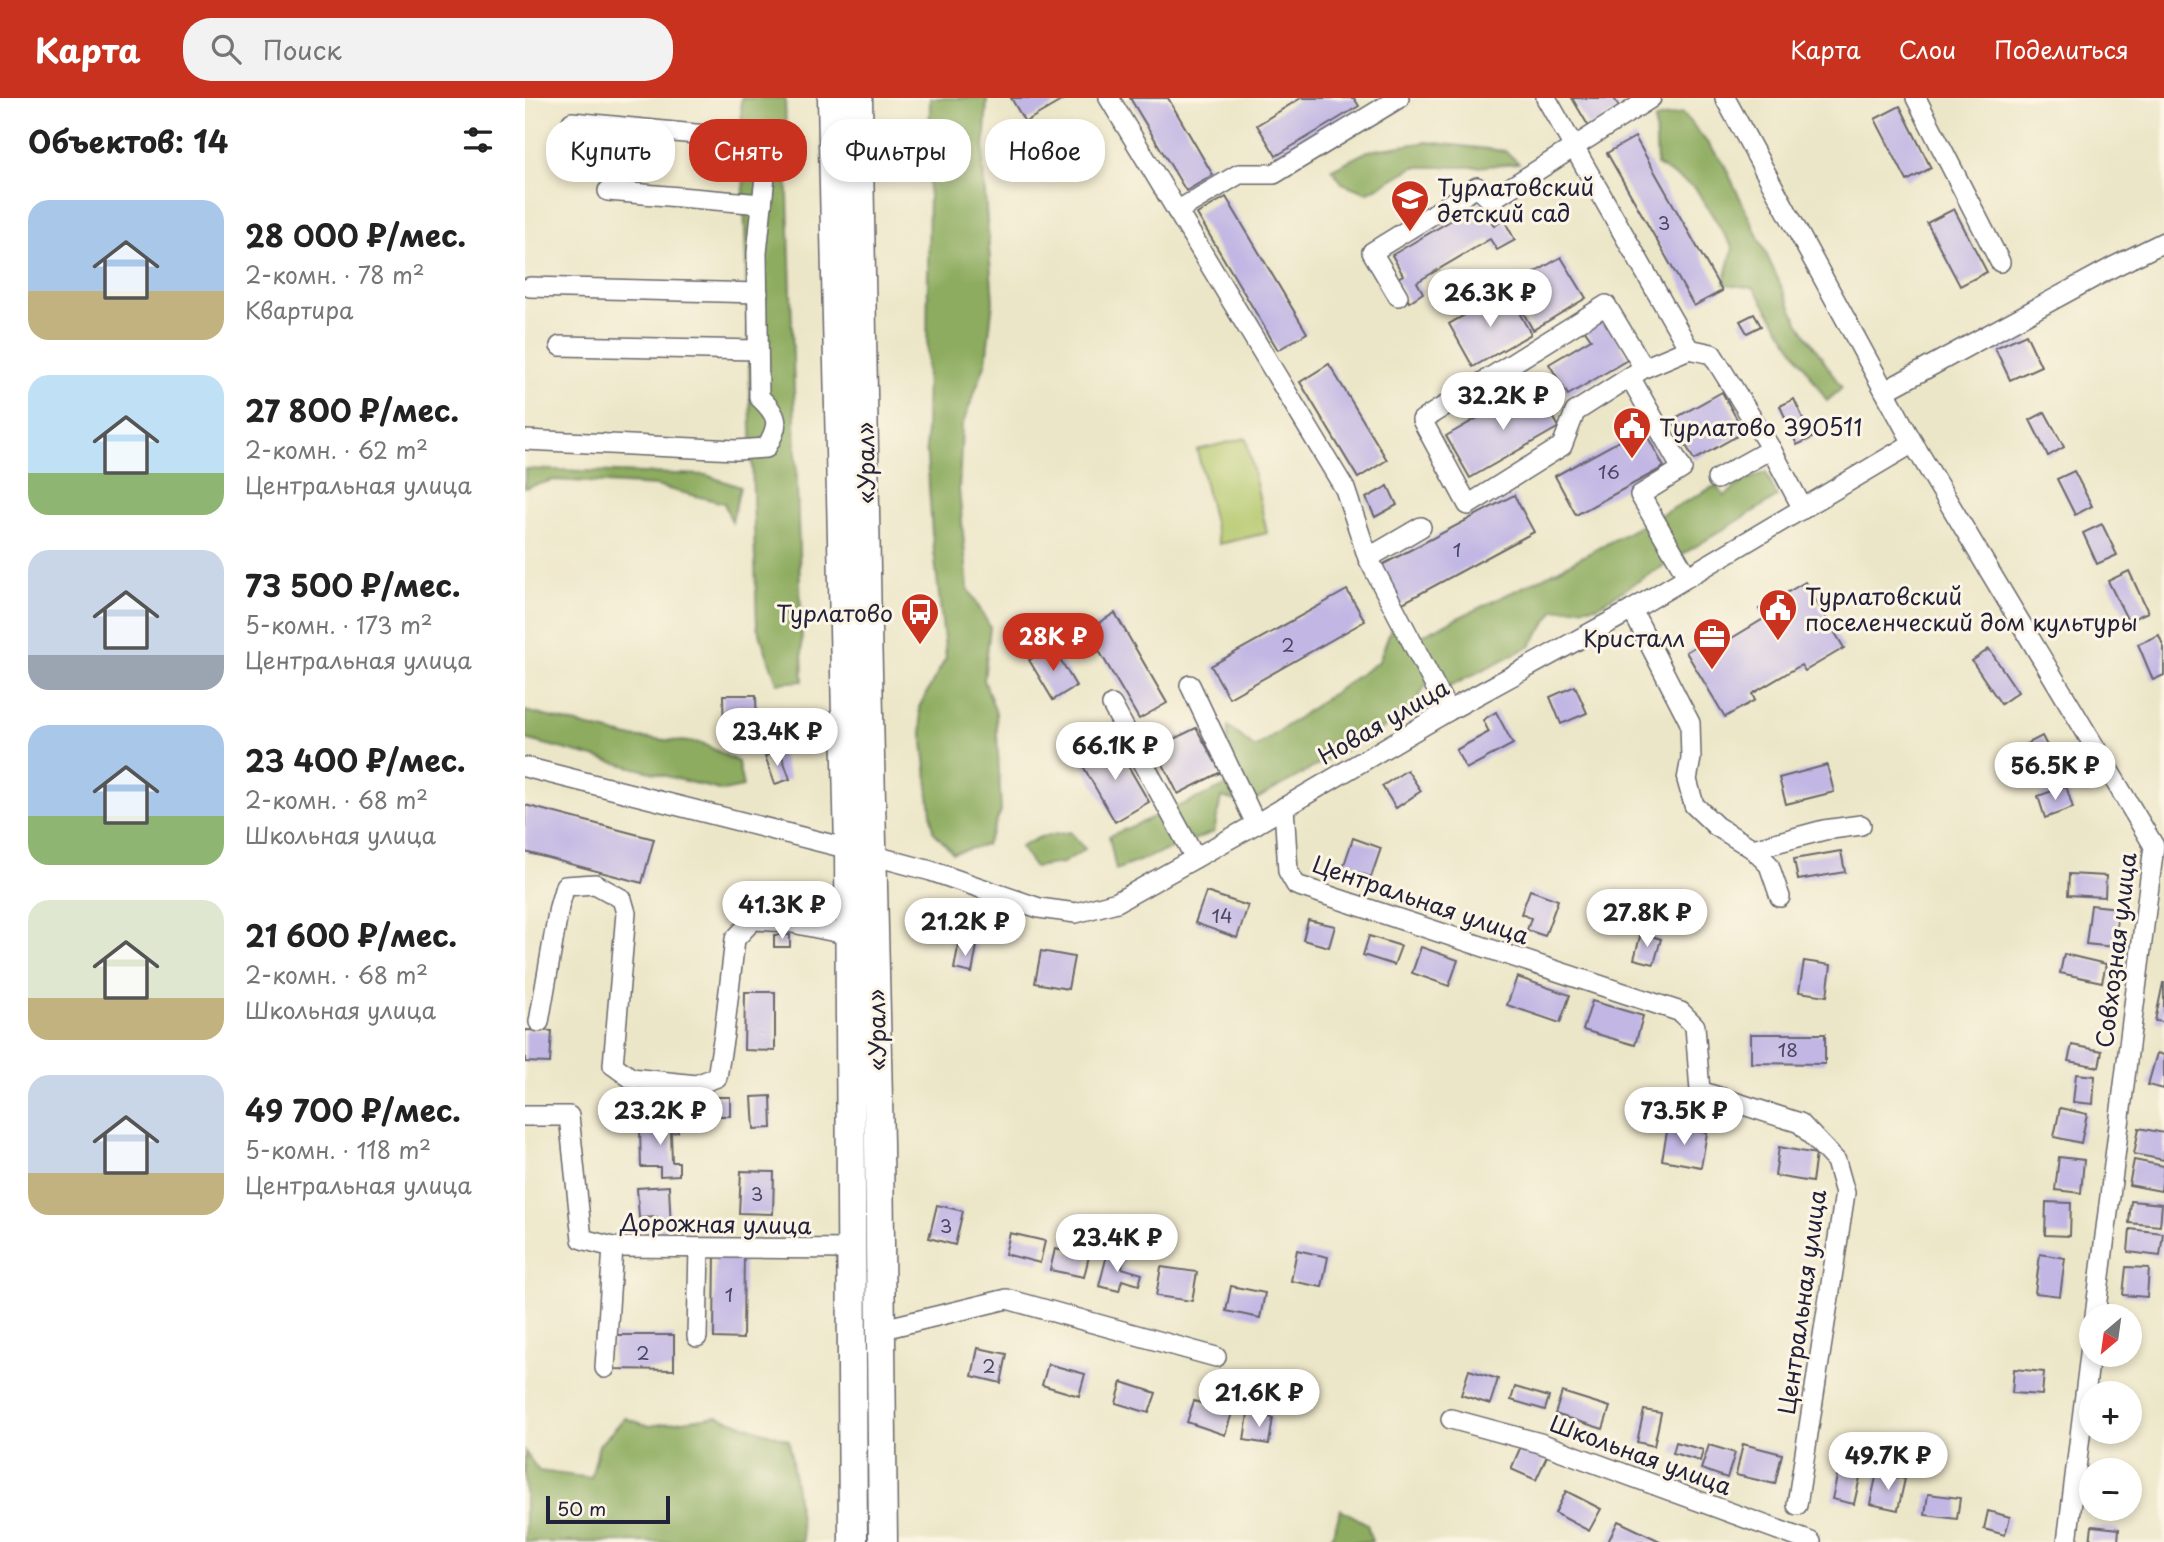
<!DOCTYPE html>
<html lang="ru">
<meta charset="utf-8">
<style>
:root{--surface:#fff;--page:#f2f2f2;--text:#222;--muted:#767676;--accent:#c8321e}
body{margin:0;font-family:"Playpen Sans",sans-serif;background:var(--page);color:var(--text);height:100vh;display:flex;flex-direction:column;font-size:26px;white-space:nowrap}
*{box-sizing:border-box;margin:0}
p{font-size:23px;color:var(--muted)}
.icon{flex:none;width:38px;height:38px;fill:none;stroke:currentColor;stroke-width:2;stroke-linecap:round;stroke-linejoin:round}
.map{position:relative;flex:1;overflow:hidden}
.details{display:flex;flex-direction:column;background:var(--surface);width:525px}
.details>*{flex:none}
.top-card{position:absolute;left:21px;top:21px;width:665px;height:63px;display:flex;gap:14px}
.needle{width:46px;rotate:209deg}
.tools{position:absolute;left:1554px;top:1206px;display:grid;gap:14px}
.tools a{display:grid;place-items:center;width:63px;height:63px;border-radius:50%;background:var(--surface);box-shadow:0 4px 10px #0003;font-size:35px}
.scale{position:absolute;left:21px;bottom:18px;width:124px;box-sizing:border-box;padding-left:7px;border:4px solid #22223b;border-top:0;font-size:19px;line-height:24px;white-space:nowrap;color:#22223b;-webkit-text-stroke:5px #fcf5e5;paint-order:stroke}
.price{position:absolute;translate:-50% -60px;padding:0 16px;border-radius:24px;background:#fff;color:#222;font-size:23px;line-height:46px;filter:drop-shadow(0 2px 4px #0008)}
.price::after{content:'';position:absolute;left:50%;top:42px;width:21px;height:16px;margin-left:-10px;background:inherit;clip-path:polygon(0 0,100% 0,50% 100%)}
.price.on{background:var(--accent);color:#fff}
ul{padding:0;list-style:none}
li{display:flex;align-items:center;gap:21px;height:175px;padding:0 28px}
li span{display:grid;place-items:center;flex:none;width:196px;height:140px;border-radius:21px;color:#555}
li>.icon{margin-inline-start:auto}
span .icon{width:84px;height:84px;fill:#fffc;stroke-width:1}
li b{font-size:30px}
h2{display:flex;justify-content:space-between;align-items:center;height:84px;padding:0 28px;font-size:30px}
.chip{padding:0 24px;border-radius:28px;background:var(--surface);box-shadow:0 4px 10px #0003;font-size:24px;line-height:63px}
.chip.on{background:var(--accent);color:#fff}
header{display:flex;align-items:center;gap:42px;box-sizing:border-box;height:98px;padding:0 35px;background:var(--accent);color:#fff}
header strong{font-size:33px}
nav{display:flex;gap:38px;margin-inline-start:auto;font-size:24px}
.search{width:490px;height:63px;background:var(--page);display:flex;align-items:center;gap:18px;box-sizing:border-box;padding:0 24px;border-radius:28px;color:var(--muted);font-size:26px}
main{display:flex;flex:1;min-height:0}
.map>svg:first-child{display:block}
.green{fill:#b2c76b;stroke:#6a7453;stroke-width:2}
.forest{fill:#8dac5f;stroke:#58674d;stroke-width:2}
.building{fill:#c2b7e4}
.lines{fill:none;stroke-linecap:round;stroke-linejoin:round}
.minor-casing{stroke:#69676c;stroke-width:22}
.highway-casing{stroke:#69676c;stroke-width:31}
.minor{stroke:#fff;stroke-width:19}
.highway{stroke:#fff;stroke-width:28}
.labels{text-anchor:middle;dominant-baseline:central;stroke-width:6;stroke-linejoin:round;paint-order:stroke}
.number-label{font-size:19px;fill:#4a4765}
.poi-label{font-size:23px;fill:#22223b;stroke:#fcf5e5;text-anchor:start}
.street-label{font-size:23px;fill:#22223b;stroke:#fcf5e5}
</style>
<header>
<strong>Карта</strong>
<div class="search"><svg class="icon" aria-label="search" viewBox="0 0 24 24"><circle cx="10" cy="10" r="6"/><path d="M15 15l6 6"/></svg>Поиск</div>
<nav><a>Карта</a><a>Слои</a><a>Поделиться</a></nav>
</header>
<main>
<section class="details">
<h2>Объектов: 14<svg class="icon" aria-label="filters" viewBox="0 0 24 24"><path d="M4 7h16M4 17h16"/><circle cx="9" cy="7" r="2"/><circle cx="15" cy="17" r="2"/></svg></h2>
<ul>
<li><span style="background:linear-gradient(#a9c7e8 65%,#c2b280 0)"><svg class="icon" aria-label="home" viewBox="0 0 24 24"><path d="M3 11l9-7 9 7M6 9v11h12V9"/></svg></span><div><b>28 000 ₽/мес.</b><p>2-комн. · 78 m²</p><p>Квартира</p></div></li>
<li><span style="background:linear-gradient(#bfe0f5 70%,#8fb573 0)"><svg class="icon" aria-label="home" viewBox="0 0 24 24"><path d="M3 11l9-7 9 7M6 9v11h12V9"/></svg></span><div><b>27 800 ₽/мес.</b><p>2-комн. · 62 m²</p><p>Центральная улица</p></div></li>
<li><span style="background:linear-gradient(#c9d6e8 75%,#9aa5b1 0)"><svg class="icon" aria-label="home" viewBox="0 0 24 24"><path d="M3 11l9-7 9 7M6 9v11h12V9"/></svg></span><div><b>73 500 ₽/мес.</b><p>5-комн. · 173 m²</p><p>Центральная улица</p></div></li>
<li><span style="background:linear-gradient(#a9c7e8 65%,#8fb573 0)"><svg class="icon" aria-label="home" viewBox="0 0 24 24"><path d="M3 11l9-7 9 7M6 9v11h12V9"/></svg></span><div><b>23 400 ₽/мес.</b><p>2-комн. · 68 m²</p><p>Школьная улица</p></div></li>
<li><span style="background:linear-gradient(#dfe7d0 70%,#c2b280 0)"><svg class="icon" aria-label="home" viewBox="0 0 24 24"><path d="M3 11l9-7 9 7M6 9v11h12V9"/></svg></span><div><b>21 600 ₽/мес.</b><p>2-комн. · 68 m²</p><p>Школьная улица</p></div></li>
<li><span style="background:linear-gradient(#c9d6e8 70%,#c2b280 0)"><svg class="icon" aria-label="home" viewBox="0 0 24 24"><path d="M3 11l9-7 9 7M6 9v11h12V9"/></svg></span><div><b>49 700 ₽/мес.</b><p>5-комн. · 118 m²</p><p>Центральная улица</p></div></li>
</ul>
</section>
<div class="map">
<svg width="1639" height="1444" viewBox="0 0 1639 1444">
<rect width="100%" height="100%" fill="#fcf5e5"/>
<filter id="ink" filterUnits="userSpaceOnUse"><feTurbulence type="fractalNoise" baseFrequency=".0143" numOctaves="2"/><feDisplacementMap in="SourceGraphic" scale="14" xChannelSelector="R" yChannelSelector="G"/><feConvolveMatrix kernelMatrix="1 2 1 2 8 2 1 2 1" color-interpolation-filters="sRGB"/></filter>
<filter id="wash" filterUnits="userSpaceOnUse"><feTurbulence type="fractalNoise" baseFrequency=".00686" numOctaves="4" result="noise"/><feDisplacementMap in="SourceGraphic" scale="28" xChannelSelector="R" yChannelSelector="G"/><feGaussianBlur stdDeviation="1.57" result="paint"/><feColorMatrix in="noise" values="0 0 0 0 0 0 0 0 0 0 0 0 0 0 0 0 0 1.4 0 .05"/><feComposite in="paint" operator="in"/></filter>
<g filter="url(#wash)">
<rect width="100%" height="100%" fill="#ece6c8"/>
<path class="green" d="M721,340L742,435L694,446L672,352Z"/>
<g class="forest">
<path d="M216,0H260L278,583L252,585L232,528Z"/>
<path d="M405,0H462L458,70L468,203L461,264L437,328L434,391L443,490L465,529L459,582L471,615L476,713L461,747L428,755L408,733L394,609L421,560L407,435L401,344Z"/>
<path d="M1158,15L1198,64L1273,224L1317,290L1302,303L1229,190L1199,186L1208,150L1171,91L1132,67L1130,21Z"/>
<path d="M902,44L980,53L994,65L952,69H889L842,95L817,85L807,71L843,53Z"/>
<path d="M0,371L181,377L215,389L207,424L199,405L131,388L29,382L0,390Z"/>
<path d="M1241,374L1252,399L1072,508L1030,512L1005,548L928,587L902,585L884,616L723,706L696,699L689,734L591,772L584,738L701,688L703,628L730,650L854,563L871,518L887,542L1025,476L1190,388L1200,398L1216,385Z"/>
<path d="M0,613L104,639L177,645L213,664L218,689L198,693L0,641Z"/>
<path d="M545,734L560,751L538,765L509,769L495,749L515,739Z"/>
<path d="M192,1318L264,1342L278,1444H0V1354L14,1373L66,1380L74,1347L100,1320L124,1328Z"/>
<path d="M816,1411L842,1426L847,1444H805Z"/>
</g>
<g id="blocks">
<g class="building">
<path d="M486,0H541L500,24Z"/>
<path d="M605,0H643L688,77L661,93Z"/>
<path d="M776,0H829L834,8L751,58L732,27Z"/>
<path d="M1047,0H1089L1095,11L1064,29Z"/>
<path d="M1375,8L1406,70L1382,83L1350,21Z"/>
<path d="M1110,39L1197,193L1169,208L1082,55Z"/>
<path d="M701,99L782,235L753,252L672,116Z"/>
<path d="M956,105L969,128L979,122L990,142L972,152L965,141L892,184L898,195L884,204L871,181L878,177L867,157Z"/>
<path d="M1429,111L1462,174L1435,188L1402,125Z"/>
<path d="M1036,159L1061,200L1008,232L984,190Z"/>
<path d="M982,193L1006,236L948,269L924,226Z"/>
<path d="M1229,216L1236,228L1222,235L1215,223Z"/>
<path d="M1079,219L1104,261L1043,297L1024,266L1066,241L1059,231Z"/>
<path d="M1501,236L1516,268L1485,282L1470,250Z"/>
<path d="M804,266L862,362L833,380L775,284Z"/>
<path d="M1010,287L1034,329L945,380L921,338Z"/>
<path d="M1197,294L1219,334L1169,362L1147,322Z"/>
<path d="M1269,301L1287,340L1272,347L1255,308Z"/>
<path d="M1520,314L1539,349L1523,358L1505,322Z"/>
<path d="M1118,330L1139,369L1051,417L1030,378Z"/>
<path d="M1549,373L1567,408L1550,417L1532,381Z"/>
<path d="M863,388L872,407L850,419L841,400Z"/>
<path d="M989,397L1009,434L876,506L855,468Z"/>
<path d="M1577,426L1592,457L1572,466L1558,435Z"/>
<path d="M1604,473L1623,514L1603,523L1583,483Z"/>
<path d="M1280,484L1319,550L1280,573L1276,567L1227,596L1230,602L1200,619L1161,554L1191,536L1197,546L1240,520L1234,511Z"/>
<path d="M822,492L840,523L704,600L686,568Z"/>
<path d="M590,515L642,605L614,621L562,532Z"/>
<path d="M1634,537L1639,550V577L1628,582L1613,546Z"/>
<path d="M528,549L551,588L528,602L504,562Z"/>
<path d="M1464,551L1493,594L1476,606L1447,563Z"/>
<path d="M1050,588L1062,615L1036,626L1025,599Z"/>
<path d="M198,597H231L232,638H199Z"/>
<path d="M971,614L988,646L941,671L931,652L964,634L958,622Z"/>
<path d="M671,630L696,674L653,696L630,650Z"/>
<path d="M1517,638L1533,669L1508,682L1492,651Z"/>
<path d="M589,644L624,704L590,724L555,663Z"/>
<path d="M255,653L265,681L250,686L240,658Z"/>
<path d="M1302,667L1309,694L1261,706L1254,680Z"/>
<path d="M882,672L896,693L871,710L857,688Z"/>
<path d="M1541,688L1548,710L1520,720L1513,698Z"/>
<path d="M0,707L129,741L117,785L0,754Z"/>
<path d="M828,740L856,750L846,779L818,770Z"/>
<path d="M1316,753L1320,774L1273,782L1269,761Z"/>
<path d="M1544,776L1581,778L1580,799L1543,797Z"/>
<path d="M1005,792L1033,802L1020,838L1002,832L1006,820L996,816Z"/>
<path d="M681,794L723,808L712,840L670,825Z"/>
<path d="M1566,807L1593,810L1589,849L1561,846Z"/>
<path d="M783,822L810,828L804,849L778,842Z"/>
<path d="M1116,835L1136,841L1129,866L1109,861Z"/>
<rect x="249" y="837" width="16" height="12"/>
<path d="M844,838L876,848L869,867L838,857Z"/>
<path d="M434,844L452,848L447,875L429,871Z"/>
<path d="M896,849L933,862L924,888L887,875Z"/>
<path d="M516,853L549,859L543,891L510,885Z"/>
<path d="M1539,856L1581,866L1577,884L1535,875Z"/>
<path d="M1279,863L1306,867L1302,898L1274,894Z"/>
<path d="M992,879L1045,897L1035,925L982,907Z"/>
<path d="M1638,885H1639V924L1630,923Z"/>
<path d="M220,894H250V953L219,952Z"/>
<path d="M1067,903L1118,918L1110,947L1058,932Z"/>
<path d="M0,932L27,933L25,965L0,964Z"/>
<path d="M1226,936H1300V966L1226,965Z"/>
<path d="M1547,947L1577,953L1574,969L1543,963Z"/>
<path d="M1632,955L1639,957V991L1623,987Z"/>
<path d="M1551,976L1570,978L1568,1006L1548,1004Z"/>
<path d="M246,998L247,1030L229,1031L227,999Z"/>
<rect x="165" y="999" width="40" height="19"/>
<path d="M1535,1010L1562,1016L1556,1045L1529,1039Z"/>
<path d="M135,1020H153V1034L146,1035L147,1064H154V1077L135,1078V1069H116L115,1030L135,1029Z"/>
<path d="M1143,1028L1182,1035L1176,1069L1137,1062Z"/>
<path d="M1614,1030L1639,1035V1062L1609,1056Z"/>
<path d="M1254,1049L1291,1056L1287,1084L1250,1078Z"/>
<path d="M1534,1059L1559,1062L1556,1095L1530,1092Z"/>
<path d="M1609,1062L1639,1068L1636,1093L1604,1087Z"/>
<path d="M216,1073L249,1074L248,1116L214,1115Z"/>
<path d="M144,1088L146,1132L133,1133L132,1119L114,1120L112,1090Z"/>
<path d="M1606,1103L1637,1106L1635,1128L1604,1125Z"/>
<path d="M1521,1104L1546,1105L1545,1138L1520,1137Z"/>
<path d="M412,1107L438,1113L430,1147L404,1140Z"/>
<path d="M1605,1131L1638,1135L1635,1158L1603,1154Z"/>
<path d="M485,1135L520,1143L515,1165L480,1156Z"/>
<path d="M190,1151L219,1152L218,1241L189,1240Z"/>
<path d="M530,1151L564,1158L559,1179L525,1172Z"/>
<path d="M772,1152L803,1159L797,1189L766,1183Z"/>
<path d="M1515,1156L1540,1160L1535,1198L1510,1195Z"/>
<path d="M582,1157L599,1162L597,1170L617,1176L614,1187L597,1182L594,1193L574,1188Z"/>
<path d="M636,1169L672,1174L667,1203L631,1198Z"/>
<path d="M1601,1169L1624,1170L1622,1199L1598,1197Z"/>
<path d="M706,1188L740,1195L735,1220L701,1213Z"/>
<path d="M88,1237H149V1272L87,1271Z"/>
<path d="M453,1250L482,1256L476,1285L447,1278Z"/>
<path d="M523,1266L560,1276L554,1298L517,1287Z"/>
<path d="M1489,1271L1519,1274L1517,1297L1487,1295Z"/>
<path d="M944,1272L973,1281L965,1306L936,1297Z"/>
<path d="M597,1284L631,1295L624,1315L591,1305Z"/>
<path d="M990,1289L1024,1299L1020,1312L986,1302Z"/>
<path d="M1037,1294L1085,1309L1078,1331L1030,1316Z"/>
<path d="M669,1303L707,1315L700,1337L662,1324Z"/>
<path d="M1119,1312L1136,1315L1129,1348L1112,1344Z"/>
<path d="M723,1316L748,1320L744,1346L719,1342Z"/>
<path d="M1151,1344L1178,1352L1175,1363L1148,1355Z"/>
<path d="M1218,1346L1257,1356L1250,1386L1211,1377Z"/>
<path d="M1184,1347L1210,1355L1202,1380L1176,1371Z"/>
<path d="M996,1348L1022,1358L1011,1382L986,1371Z"/>
<path d="M1314,1370L1336,1375L1329,1406L1307,1401Z"/>
<path d="M1352,1375L1380,1381L1373,1412L1345,1406Z"/>
<path d="M1041,1393L1076,1411L1064,1433L1030,1415Z"/>
<path d="M1403,1396L1435,1400L1432,1421L1400,1417Z"/>
<path d="M1463,1413L1485,1419L1480,1437L1459,1431Z"/>
<path d="M1093,1423L1137,1444H1083Z"/>
<path d="M1567,1428L1594,1431L1593,1444H1565Z"/>
</g>
</g>
</g>
<g filter="url(#ink)">
<use href="#blocks" fill-opacity="0" stroke="#69676c" stroke-width="2"/>
<g class="lines">
<defs>
<g id="minor">
<path d="M584,0L820,391L843,460L923,613"/>
<path d="M1021,0L1164,251L1187,256L1246,351L1278,411"/>
<path d="M1200,0L1388,345L1629,748L1570,1218"/>
<path d="M1391,0L1475,164"/>
<path d="M83,93L237,106"/>
<path d="M652,113L714,76H749L874,0"/>
<path d="M5,189L233,195"/>
<path d="M873,198L847,154L952,89L966,102L1126,0"/>
<path d="M35,248L233,252"/>
<path d="M1119,270L1081,207L897,322L943,407L1037,348L1050,314L1119,270L1164,251"/>
<path d="M1105,279L1157,371L1115,397L1162,478"/>
<path d="M1360,293L1588,169L1639,144"/>
<path d="M0,342L211,352L241,350C255,326 255,319 234,299L232,155L240,78L225,50L201,39L47,24"/>
<path d="M1192,381L1246,351"/>
<path d="M843,460L896,429"/>
<path d="M1107,512L1165,625L1166,660L1162,682L1169,707L1191,728L1228,751L1244,767L1255,799"/>
<path d="M665,587L731,726"/>
<path d="M587,607L670,760"/>
<path d="M0,669L324,751L406,773L514,810L551,815L592,804L731,726L923,613L1107,512L1388,345"/>
<path d="M759,709L763,773L771,787L1156,914L1170,928L1175,993L1275,1025L1311,1063L1320,1095L1272,1407"/>
<path d="M1228,751L1299,732L1336,727"/>
<path d="M14,924L34,809L40,788L70,786L97,801L101,815L88,967L106,980L171,987L192,979L199,936L210,841L228,822L263,824L325,837"/>
<path d="M0,1018H44L57,1141L88,1149L325,1151"/>
<path d="M354,1232L482,1201L691,1259"/>
<path d="M172,1239L174,1150"/>
<path d="M80,1270L88,1149"/>
<path d="M926,1321L1015,1345L1286,1444"/>
<path d="M1542,1444L1566,1248"/>
</g>
<g id="highway">
<path d="M307,0L324,751L328,1444"/>
<path d="M333,0L342,531L354,1045L358,1444"/>
</g>
</defs>
<use href="#minor" class="minor-casing"/>
<use href="#highway" class="highway-casing"/>
<use href="#minor" class="minor"/>
<use href="#highway" class="highway"/>
</g>
</g>
<defs>
<symbol id="school-pin" viewBox="-11 -11 22 30"><path d="M0 17L-7.5 6A9.5 9.5 0 1 1 7.5 6Z" fill="#c8321e" stroke="#fcf5e5"/><path d="M0-5L7-2L0 1L-7-2ZM-4 1L0 2.5L4 1V4Q0 6-4 4Z" fill="#fff"/></symbol>
<symbol id="civic-pin" viewBox="-11 -11 22 30"><path d="M0 17L-7.5 6A9.5 9.5 0 1 1 7.5 6Z" fill="#c8321e" stroke="#fcf5e5"/><path d="M-.6-6.5H3V-4.5H.6V-3L4-1V1h2V6H-6V1h2V-1L-.6-3ZM-1.2 2.5V6h2.4V2.5Z" fill="#fff"/></symbol>
<symbol id="bus-pin" viewBox="-11 -11 22 30"><path d="M0 17L-7.5 6A9.5 9.5 0 1 1 7.5 6Z" fill="#c8321e" stroke="#fcf5e5"/><path d="M-5-6H5V4H4V6H2V4H-2V6H-4V4H-5ZM-3.5-4V0h7V-4ZM-3.5 1.2v1.5H-2V1.2ZM2 1.2v1.5H3.5V1.2Z" fill="#fff"/></symbol>
<symbol id="office-pin" viewBox="-11 -11 22 30"><path d="M0 17L-7.5 6A9.5 9.5 0 1 1 7.5 6Z" fill="#c8321e" stroke="#fcf5e5"/><path d="M-6-3h4V-5.5h4V-3h4V5H-6ZM-1-4.5V-3h2v-1.5ZM-6 0V1H6V0Z" fill="#fff"/></symbol>
</defs>
<g fill-rule="evenodd">
<use href="#school-pin" x="863" y="79" width="44" height="60"/>
<use href="#civic-pin" x="1085" y="306" width="44" height="60"/>
<use href="#civic-pin" x="1231" y="488" width="44" height="60"/>
<use href="#bus-pin" x="373" y="492" width="44" height="60"/>
<use href="#office-pin" x="1165" y="517" width="44" height="60"/>
</g>
<g class="labels">
<g class="number-label">
<text x="1139" y="124">3</text>
<text x="1084" y="373">16</text>
<text x="932" y="451">1</text>
<text x="763" y="546">2</text>
<text x="697" y="817">14</text>
<text x="1263" y="951">18</text>
<text x="232" y="1095">3</text>
<text x="421" y="1127">3</text>
<text x="204" y="1196">1</text>
<text x="118" y="1254">2</text>
<text x="464" y="1267">2</text>
</g>
<g class="poi-label">
<text x="912" y="88">Турлатовский<tspan x="912" dy="26">детский сад</tspan></text>
<text x="1134" y="328">Турлатово 390511</text>
<text x="1280" y="497">Турлатовский<tspan x="1280" dy="26">поселенческий дом культуры</tspan></text>
<text x="368" y="514" text-anchor="end">Турлатово</text>
<text x="1160" y="539" text-anchor="end">Кристалл</text>
</g>
<g class="street-label">
<text transform="translate(340 365) rotate(-91)">«Урал»</text>
<text transform="translate(858 623) rotate(-30)">Новая улица</text>
<text transform="translate(896 801) rotate(19)">Центральная улица</text>
<text transform="translate(1590 852) rotate(-83)">Совхозная улица</text>
<text transform="translate(351 932) rotate(-91)">«Урал»</text>
<text transform="translate(191 1125) rotate(1)">Дорожная улица</text>
<text transform="translate(1276 1204) rotate(-82)">Центральная улица</text>
<text transform="translate(1116 1356) rotate(20)">Школьная улица</text>
</g>
</g>
</svg>
<div class="tools">
<a><svg class="needle" viewBox="-14 -14 28 28"><path d="M0-13l5 13h-10z" fill="#e53935"/><path d="M0 13l5-13h-10z" fill="#767676"/></svg></a>
<a>+</a>
<a>−</a>
</div>
<div class="scale">50 m</div>
<b class="price" style="left:965px;top:231px">26.3K ₽</b>
<b class="price" style="left:978px;top:334px">32.2K ₽</b>
<b class="price on" style="left:528px;top:575px">28K ₽</b>
<b class="price" style="left:252px;top:670px">23.4K ₽</b>
<b class="price" style="left:590px;top:684px">66.1K ₽</b>
<b class="price" style="left:1530px;top:704px">56.5K ₽</b>
<b class="price" style="left:257px;top:843px">41.3K ₽</b>
<b class="price" style="left:1122px;top:851px">27.8K ₽</b>
<b class="price" style="left:440px;top:860px">21.2K ₽</b>
<b class="price" style="left:135px;top:1049px">23.2K ₽</b>
<b class="price" style="left:1159px;top:1049px">73.5K ₽</b>
<b class="price" style="left:592px;top:1176px">23.4K ₽</b>
<b class="price" style="left:734px;top:1331px">21.6K ₽</b>
<b class="price" style="left:1363px;top:1394px">49.7K ₽</b>
<div class="top-card">
<a class="chip">Купить</a>
<a class="chip on">Снять</a>
<a class="chip">Фильтры</a>
<a class="chip">Новое</a>
</div>
</div>
</main>
